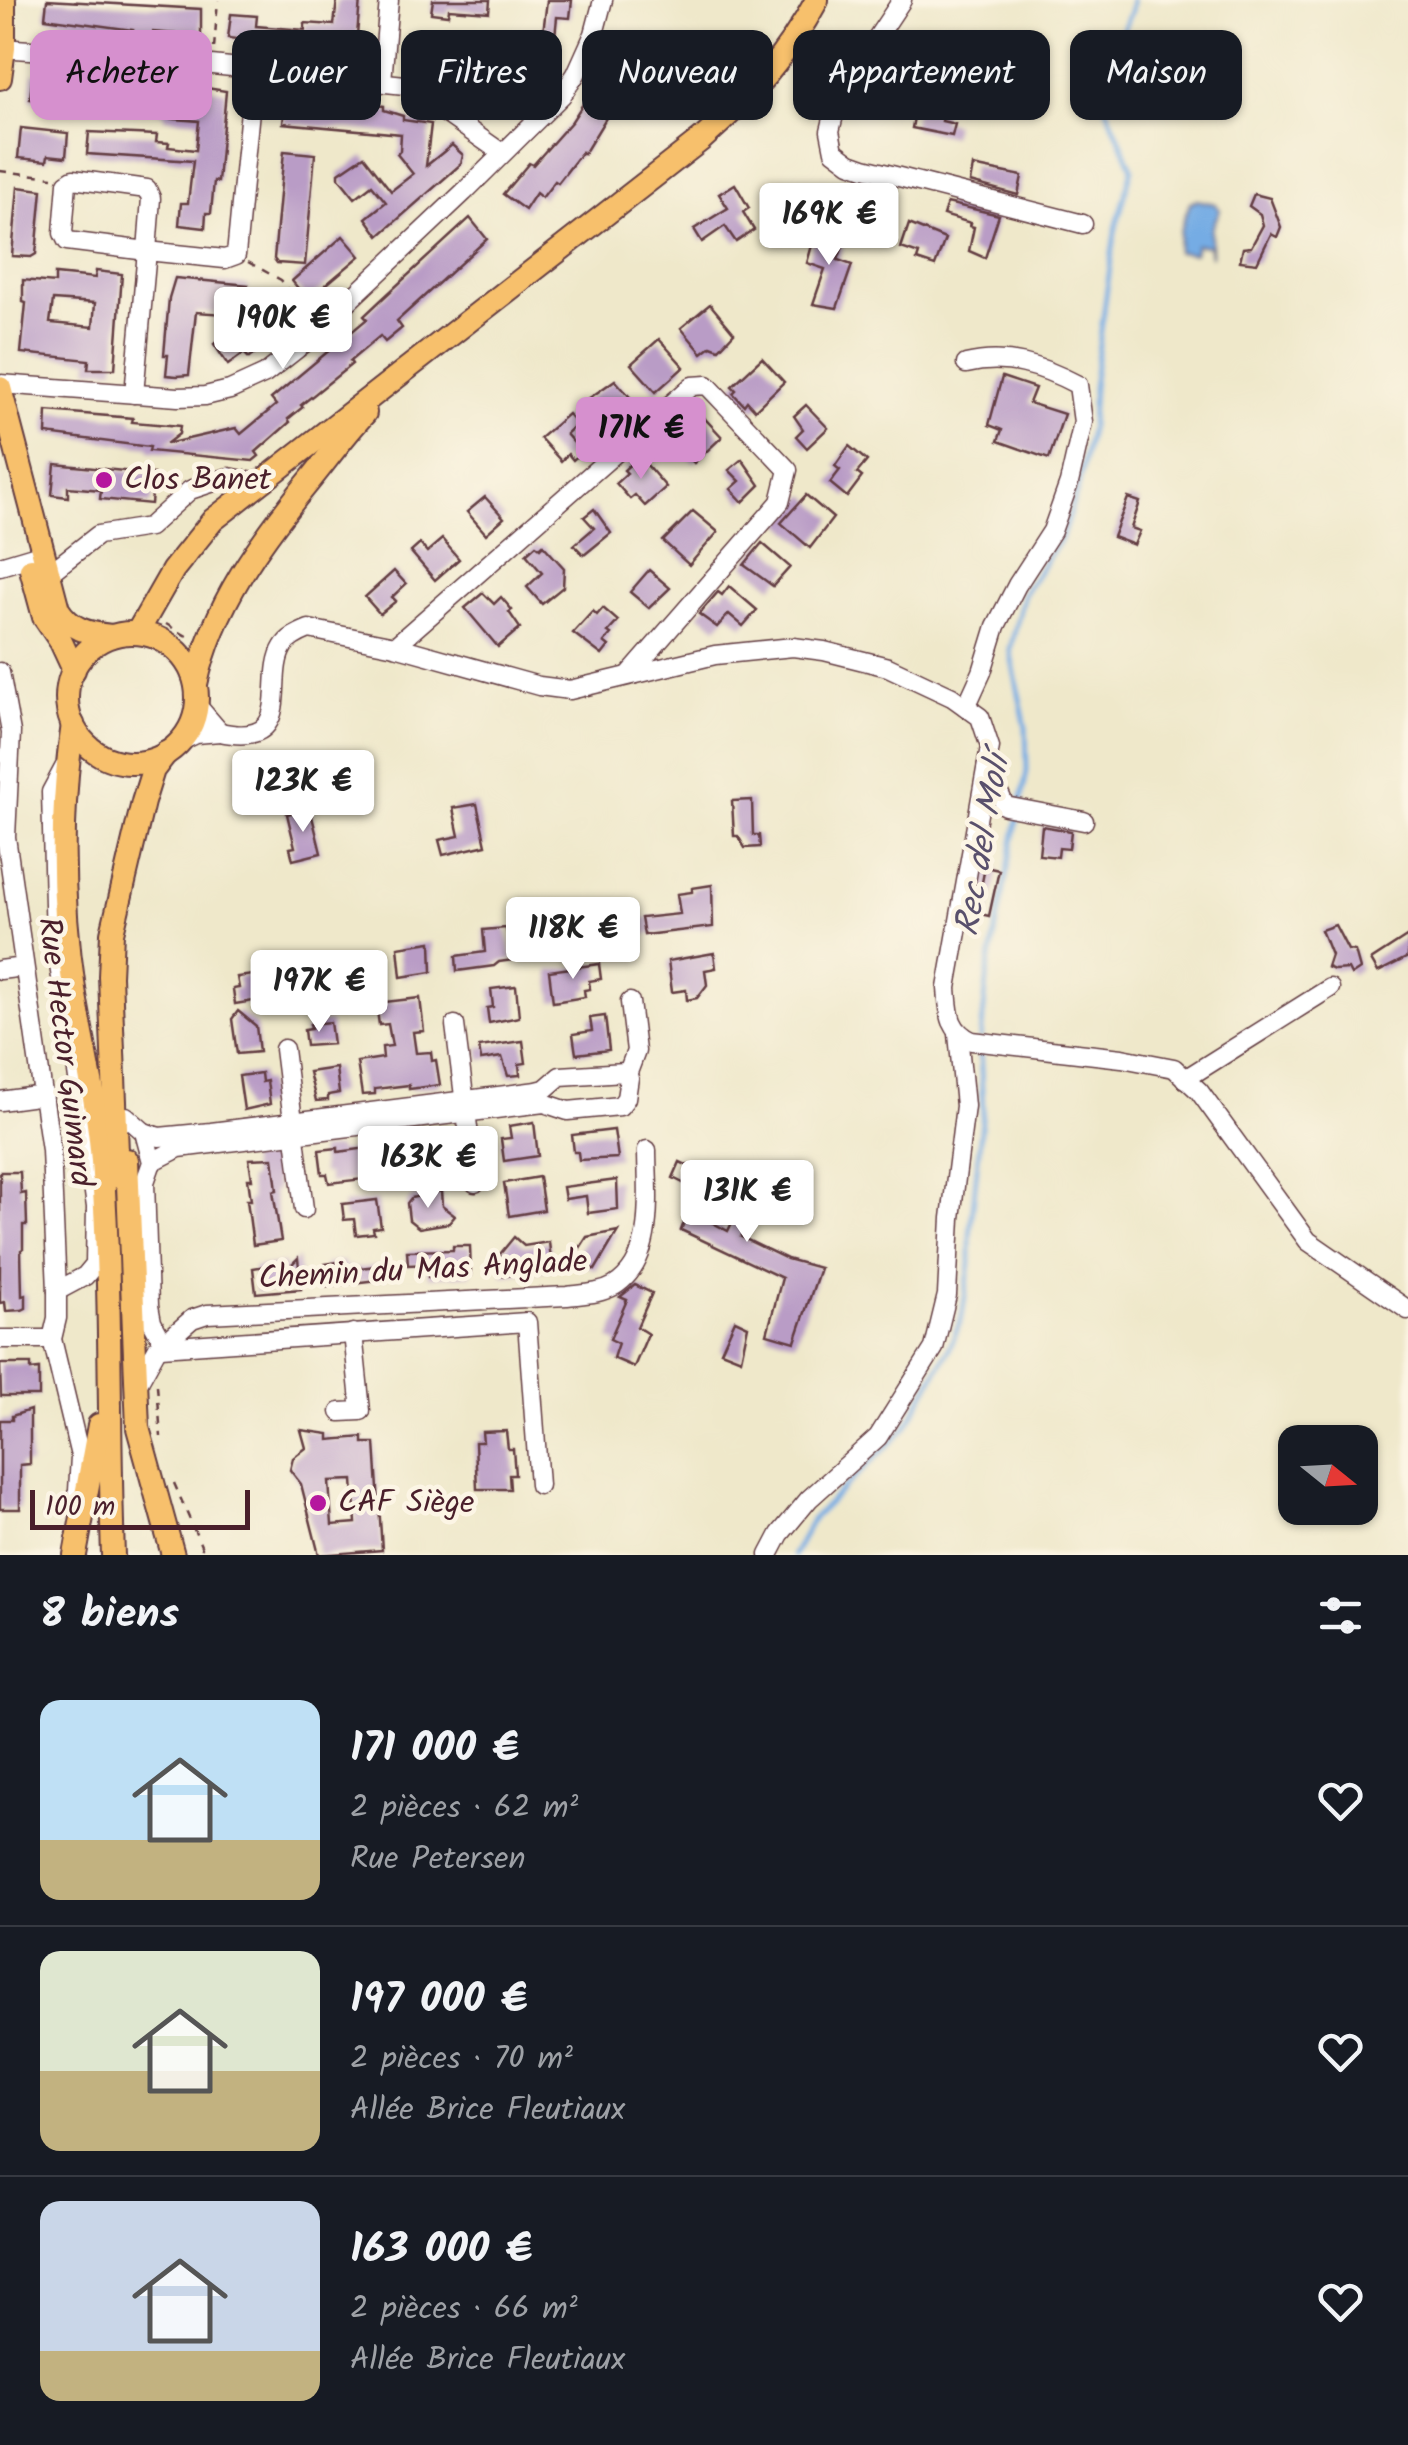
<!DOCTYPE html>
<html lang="fr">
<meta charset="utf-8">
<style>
:root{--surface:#171b24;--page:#20242c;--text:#f1f3f6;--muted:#9ea1a6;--line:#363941;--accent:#d690ce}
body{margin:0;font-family:Kalam,sans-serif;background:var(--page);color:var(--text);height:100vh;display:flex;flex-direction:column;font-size:38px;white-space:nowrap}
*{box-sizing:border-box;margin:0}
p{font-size:32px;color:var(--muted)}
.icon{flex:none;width:55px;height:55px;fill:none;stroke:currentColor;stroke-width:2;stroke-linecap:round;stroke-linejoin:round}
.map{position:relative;height:1555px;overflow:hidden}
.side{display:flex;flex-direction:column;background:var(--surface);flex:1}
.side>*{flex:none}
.top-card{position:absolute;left:30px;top:30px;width:1350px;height:90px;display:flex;gap:20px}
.needle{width:65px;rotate:108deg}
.tools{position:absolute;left:1278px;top:1425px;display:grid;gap:20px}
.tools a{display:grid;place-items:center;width:100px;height:100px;border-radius:20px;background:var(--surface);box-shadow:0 2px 8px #0004;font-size:50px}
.scale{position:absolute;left:30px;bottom:25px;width:220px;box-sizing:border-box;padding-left:10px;border:5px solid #4a1f2b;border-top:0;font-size:28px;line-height:35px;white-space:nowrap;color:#4a1f2b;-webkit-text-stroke:8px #fcf5e5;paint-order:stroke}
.price{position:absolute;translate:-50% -85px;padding:0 22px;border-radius:10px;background:#fff;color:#222;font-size:32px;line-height:65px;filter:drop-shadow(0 2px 5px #0008)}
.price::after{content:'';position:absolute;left:50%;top:60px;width:30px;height:22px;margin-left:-15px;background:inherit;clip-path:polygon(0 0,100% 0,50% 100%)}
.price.current{background:var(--accent);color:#111}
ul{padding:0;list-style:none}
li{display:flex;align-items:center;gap:30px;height:250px;padding:0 40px}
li+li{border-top:2px solid var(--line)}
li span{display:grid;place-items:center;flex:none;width:280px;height:200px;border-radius:20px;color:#555}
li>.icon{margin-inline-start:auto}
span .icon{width:120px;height:120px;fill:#fffc;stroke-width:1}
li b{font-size:42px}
h2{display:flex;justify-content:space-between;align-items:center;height:120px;padding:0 40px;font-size:42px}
.tag{padding:0 35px;border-radius:20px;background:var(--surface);box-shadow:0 2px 8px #0004;font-size:35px;line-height:90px}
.tag.current{background:var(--accent);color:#111}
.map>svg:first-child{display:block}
.water{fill:#75ace4;stroke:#606688;stroke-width:2.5}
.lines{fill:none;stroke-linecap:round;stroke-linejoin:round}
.stream{stroke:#75ace4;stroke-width:5}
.building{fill:#b99cc6;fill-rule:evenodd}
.minor-casing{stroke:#633d43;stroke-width:21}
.major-casing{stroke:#633d43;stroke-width:26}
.path{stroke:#633d43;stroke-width:2.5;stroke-dasharray:8 8;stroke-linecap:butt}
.minor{stroke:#fff;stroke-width:18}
.major{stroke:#f7c06c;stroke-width:22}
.poi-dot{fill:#b5179e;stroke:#fcf5e5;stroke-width:4}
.labels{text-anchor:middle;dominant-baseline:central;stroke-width:9;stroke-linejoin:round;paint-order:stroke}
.poi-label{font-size:32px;fill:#4a1f2b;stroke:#fcf5e5;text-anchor:start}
.street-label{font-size:32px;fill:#4a1f2b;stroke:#fcf5e5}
.water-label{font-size:35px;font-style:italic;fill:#59506c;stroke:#fcf5e5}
</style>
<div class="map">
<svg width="1408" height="1555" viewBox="0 0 1408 1555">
<rect width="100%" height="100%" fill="#fcf5e5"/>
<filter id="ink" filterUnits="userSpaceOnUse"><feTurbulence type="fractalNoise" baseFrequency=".01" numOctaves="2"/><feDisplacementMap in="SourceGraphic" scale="20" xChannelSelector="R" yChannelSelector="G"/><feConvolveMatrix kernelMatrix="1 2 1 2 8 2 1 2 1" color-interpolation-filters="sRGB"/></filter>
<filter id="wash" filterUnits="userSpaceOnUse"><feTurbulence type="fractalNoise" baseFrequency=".0048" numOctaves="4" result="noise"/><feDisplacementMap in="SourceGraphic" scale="40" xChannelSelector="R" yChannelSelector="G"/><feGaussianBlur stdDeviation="2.25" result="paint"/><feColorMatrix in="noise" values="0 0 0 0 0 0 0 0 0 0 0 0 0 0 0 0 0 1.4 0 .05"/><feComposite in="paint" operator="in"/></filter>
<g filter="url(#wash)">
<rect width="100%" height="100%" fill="#efe8ca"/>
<path class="water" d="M1197,200L1215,204L1220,210L1211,230V257L1209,246L1196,245L1194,254L1177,252L1180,231L1190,203Z"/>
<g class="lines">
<g class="stream">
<path d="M981,1037L988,970L1027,771L1026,728L1010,650L1024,593L1062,537L1078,488L1091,425L1093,387L1115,232L1132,168L1099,90L1131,10L1132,0"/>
<path d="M793,1555L813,1518L905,1429L949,1349L962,1317L970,1264V1235L983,1110L980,1048"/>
</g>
</g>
<g id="blocks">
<g class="building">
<path d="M47,0L201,9V36L153,32L152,36L132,34L133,30L45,18Z"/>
<path d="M337,0H360L356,47L343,46L342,51H303L254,46V41L228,38L231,14L257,16L256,26L305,30V23L334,25Z"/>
<path d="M433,0H490L489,12L449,9L448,15L431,13Z"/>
<path d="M547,0H572L570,18L557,17L553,57L547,56L545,77L525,102H516L517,96L481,92V88L461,86L464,59L519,69L523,32L543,33Z"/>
<path d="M429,33L436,42L448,43L446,63L442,68L425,67Z"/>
<path d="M627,36L679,41L654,81L678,97L660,118L632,101L630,103L626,100L621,107L615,103L584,154L582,152L558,183L555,181L542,198L536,193L525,210L503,194L529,163L533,165L572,121Z"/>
<path d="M33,73L52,75V80L71,82L70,106L30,99Z"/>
<path d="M139,78L160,79V85L168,86L167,95L200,97V87L226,91L218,182L214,181L211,213H206L205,228L179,225L181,203H188L193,161L87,154L89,132L157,135L156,142L169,143L168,147L196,150L199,121L164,118L165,113L157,112L158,106L136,104L135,109L92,105L94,79L138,82Z"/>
<path d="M286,97L384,106V110L403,116V120L431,124L426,166L452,145L463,155L461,164L379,236L366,218L386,202L372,185L355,198L339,178V173L364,156L391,191L413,174L397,154L400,151L401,134L283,123Z"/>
<path d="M917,101L945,107L942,121L955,124L952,136L912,128Z"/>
<path d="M21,128L68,133L66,157L48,155L47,161L18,158Z"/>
<path d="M284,151L315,154L305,265L277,263L274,259Z"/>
<path d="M973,166L1022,176L1018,195L970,182Z"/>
<path d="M735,184L749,208L743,212L754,230L736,242L725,226L702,242L694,229L728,208L719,194Z"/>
<path d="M18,187L42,190L36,254L31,257L12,256Z"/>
<path d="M1254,194L1270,198L1281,227L1277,237L1271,234L1257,263L1240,261L1243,248L1251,247L1263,225L1260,214L1249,206Z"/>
<path d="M947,203L999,215L985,258L969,251L974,227L970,226L971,223L943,215Z"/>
<path d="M470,218L487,239L397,321L402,328L385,342L380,336L350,361L352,364L301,405L303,407L288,419L290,422L256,452L259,456L253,461L149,451L150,447L46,434L47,411L133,418L132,422L180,426L179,434L166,444L236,428L241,434L276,405L271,399L367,319L364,316L380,301Z"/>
<path d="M818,224L835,230L831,241L843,246L838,260L852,265L837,308L813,304L825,269L807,263Z"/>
<path d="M909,224L945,239L935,266L917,260L919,254L901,248Z"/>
<path d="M343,236L360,256L308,300L292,281Z"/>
<path d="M96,271L122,274L115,369H88L89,360L21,353L26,303L23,302V280L55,283V274L95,278ZM53,300L95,303L93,327L50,323Z"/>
<path d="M175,278L248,285L247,297L225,314L196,312L189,375L177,376L166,375L168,355H164L169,298Z"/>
<path d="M277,301L293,321L249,358L244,353L228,365L214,344L228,332L232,337Z"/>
<path d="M710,304L734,333L719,349L711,346L702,353L681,328Z"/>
<path d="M659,339L684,367L656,392L631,364Z"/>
<path d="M762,358L784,382L755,410L747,401L744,405L733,393L736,390L732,386Z"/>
<path d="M1002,377L1035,388L1029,403L1064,414L1049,459L998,441L1002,430L989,425Z"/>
<path d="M615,380L636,404L608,425L588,399Z"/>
<path d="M806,405L828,428L807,448L796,436L803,429L794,416Z"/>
<path d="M696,409L722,437L694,463L668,435Z"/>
<path d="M568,414L577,424L566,434L582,452L573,460L568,454L561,461L540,438Z"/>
<path d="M849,446L867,461L857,473L862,477L847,497L830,483L840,470L835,466Z"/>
<path d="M639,456L666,487L645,506L635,495L630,499L616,483L627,473L624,470Z"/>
<path d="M742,459L760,485L743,502L731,489L740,481L729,470Z"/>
<path d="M55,464L154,474L151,504L100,499L101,490L68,487V497L52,495Z"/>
<path d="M806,495L833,518L810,548L781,523Z"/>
<path d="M485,497L504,518L486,534L467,512Z"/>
<path d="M1128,498L1140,502L1131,528L1140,531L1134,545L1113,537Z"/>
<path d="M594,509L611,533L584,555L574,545L594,528L584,517Z"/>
<path d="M693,511L718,532L689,565L663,541Z"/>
<path d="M442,539L459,559L435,580L411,552L420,544L427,552Z"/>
<path d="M762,543L790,567L773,586L744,565Z"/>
<path d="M536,545L540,548L543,545L564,568L563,587L542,604L527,587L542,573L526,554Z"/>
<path d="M649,570L670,588L649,608L630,592Z"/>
<path d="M394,571L406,584L392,597L396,601L380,614L365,597Z"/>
<path d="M729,586L757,610L743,626L729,614L717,627L699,614L718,592L722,595Z"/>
<path d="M483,593L494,604L501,597L512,610L509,612L520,628L498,647L465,608Z"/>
<path d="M603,608L618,621L608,632L611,634L604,642L609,646L602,655L573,633L593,611L597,615Z"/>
<path d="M752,800L753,835H759L760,847L745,848L738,836H734L732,801Z"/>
<path d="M477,804L486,845L443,855L439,840L459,836L453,808Z"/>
<path d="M310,808L321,853L293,860L290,848L295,847L287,814Z"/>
<path d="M1042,826L1071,831L1069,849L1059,848L1058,857L1039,855Z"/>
<path d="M985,867L999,870L989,916L976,913Z"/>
<path d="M712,885L713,927L644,935L641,918L680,914L677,894L692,892V888Z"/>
<path d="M608,911L610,928L603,929L604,942L566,946L562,915Z"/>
<path d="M1335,925L1348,950L1355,951L1360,969L1351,975L1348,969L1334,970L1327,967L1331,955L1321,930Z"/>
<path d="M506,928L513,960L499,962L494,966L457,971L456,956L485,952L483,930Z"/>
<path d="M1408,936V957L1378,972L1371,960Z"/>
<path d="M431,942L432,972L401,977L398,947Z"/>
<path d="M714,953L716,968L705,970L707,985L697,998L687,1000L686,990L672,992L668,961Z"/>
<path d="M599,964L601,979L589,981L590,989L584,990L585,997L553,1002L549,971Z"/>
<path d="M262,974L266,999L235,1004L233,989L239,988L237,977Z"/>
<path d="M516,986L519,1017L489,1023L487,1008L493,1007L491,989Z"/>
<path d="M420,998L424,1031L413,1032L416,1053L431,1052L432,1061L436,1060L440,1085L409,1089V1085L375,1089V1094L362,1095L357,1062L383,1058L382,1047L392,1046L388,1024L379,1025L376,1003Z"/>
<path d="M238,1011L256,1026L259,1052L237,1054L232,1019Z"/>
<path d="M605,1016L609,1050L576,1054L573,1034L592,1031L590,1018Z"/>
<path d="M330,1022L333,1044L306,1046L304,1030L311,1029L310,1024Z"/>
<path d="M523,1041L526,1063L519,1064L520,1075L508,1076L502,1057L481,1060L479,1047Z"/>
<path d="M336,1068L339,1093L328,1095V1100L316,1101L309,1072Z"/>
<path d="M261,1073L262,1082L267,1081L270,1104L244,1110L239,1076Z"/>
<path d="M534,1122L538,1156L504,1161L501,1139L511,1138L509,1126Z"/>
<path d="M614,1130L618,1158L579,1160L578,1152H574L572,1135Z"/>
<path d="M447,1133L450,1158L445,1159L446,1168L426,1170L422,1137Z"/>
<path d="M380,1142L386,1146L395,1145L399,1174L373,1181L372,1178L329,1183L327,1174H322L319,1150L338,1148V1152L368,1148V1144Z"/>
<path d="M273,1158L277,1190L273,1191L281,1241L253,1245L247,1200H251L248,1179H252L249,1159Z"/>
<path d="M680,1162L759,1199L741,1237L787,1259L820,1268L795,1342L767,1334L782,1278L681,1230L697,1190L673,1178ZM712,1197L738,1210L728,1231L702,1217Z"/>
<path d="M0,1172H20L21,1194L26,1193L27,1225H23V1249L21,1250L22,1296L26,1295V1308L22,1310L6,1311L5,1302L0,1303Z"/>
<path d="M539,1177L544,1210L509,1216L504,1183Z"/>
<path d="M617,1180L618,1209L588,1213L586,1196L565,1199L563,1187Z"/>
<path d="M441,1191L442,1206L455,1216L449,1223L419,1228L409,1220L407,1203L411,1198Z"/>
<path d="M377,1200L381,1227L373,1228L374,1233L356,1235L354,1219L344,1220L342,1204Z"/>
<path d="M618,1231L595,1270L581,1262L583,1258L576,1254L587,1237Z"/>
<path d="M514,1237L524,1246L549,1242L552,1269L503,1276L500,1254Z"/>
<path d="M453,1246H470L471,1275L428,1277V1264L408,1265L407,1251L453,1250Z"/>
<path d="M298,1258L301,1289L256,1293L253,1268L284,1263L285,1271Z"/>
<path d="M344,1261V1267L351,1266V1269L385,1265L386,1279L327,1286L325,1264Z"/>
<path d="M635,1285L652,1293L637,1327L648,1334L634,1367L613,1358L618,1343L610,1339L627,1300L620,1297Z"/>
<path d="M735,1320L748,1326L741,1359L721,1351Z"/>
<path d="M0,1364H31V1370L39,1369V1396H1Z"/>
<path d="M30,1410V1464L20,1465V1509H0V1420H12V1416Z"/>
<path d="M301,1430L329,1434V1440L363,1437V1443H375L382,1550L319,1555L301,1484L290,1470L293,1458L306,1448ZM353,1480L356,1523L332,1525L329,1481Z"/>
<path d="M506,1431L508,1449H513L515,1475H509L510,1489H477L475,1442H483L482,1432Z"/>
</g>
</g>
</g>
<g filter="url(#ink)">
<use href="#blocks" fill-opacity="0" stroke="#633d43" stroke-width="2.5"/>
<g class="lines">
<defs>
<g id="minor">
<path d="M902,0L839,95L830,131L834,151L850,163L864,168L1083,224"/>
<path d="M0,48L135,57L405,85L502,153"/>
<path d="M382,81L389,0"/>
<path d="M73,179L147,189L151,198L147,251L67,241L63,233L67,183Z"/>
<path d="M966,364C1006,354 1042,366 1078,385L1083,422L1069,483L1052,531L1017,585L996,626L982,672L966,707"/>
<path d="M0,384L178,397L205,396L230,390L265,374L302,345L464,192L562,95L576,74L594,34L603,0"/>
<path d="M134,394L147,251L225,259L236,255L254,69"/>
<path d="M0,566L37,555L45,569"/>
<path d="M47,575L98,535L149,527L190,490L229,477L249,481L255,487"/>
<path d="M395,646L692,386L707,385L788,470L780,502L630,674"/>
<path d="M0,672L11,732L6,837L51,1150L57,1291V1318L52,1339L80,1456L78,1491"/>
<path d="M220,732C298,749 263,679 283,647C288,638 299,633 309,629L395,646L539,686L570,690L715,655L793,647L824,651L888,667L952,697L980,717L990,747L947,988C949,1012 948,1030 972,1041L1122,1058L1174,1068L1199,1091L1308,1241L1408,1310"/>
<path d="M179,742L196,734L220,732L196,704"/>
<path d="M987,765L1005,806L1084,821"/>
<path d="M0,970L24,967"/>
<path d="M455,1025L475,1183"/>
<path d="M284,1049L304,1209"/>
<path d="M627,1075L636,1051L630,1002"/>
<path d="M1185,1079L1330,988"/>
<path d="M0,1101L44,1095"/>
<path d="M126,1116L144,1132L152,1162L145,1182L149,1306L152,1322L162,1340L138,1383"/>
<path d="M144,1132L159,1137L211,1132L537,1091L545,1089L560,1076L625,1072L629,1078L626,1098L620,1106L568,1111L544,1103L179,1148L152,1162"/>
<path d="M57,1291L85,1276L95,1264L96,1207L77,1072L55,942L51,792L66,764"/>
<path d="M0,1339H52"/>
<path d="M160,1347L192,1319L207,1314L567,1296C583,1294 600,1294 614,1286C657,1260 647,1191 647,1150"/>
<path d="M161,1347L527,1322L539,1485"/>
<path d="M340,1412L361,1411L353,1333"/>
<path d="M769,1555L780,1534L809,1499L878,1437L934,1348L947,1295L951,1218L965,1106L958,1034"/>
</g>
<g id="major">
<path d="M0,78L4,48V0"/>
<path d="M0,388L58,609C71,630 88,633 111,636"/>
<path d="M31,569L44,617L61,642L74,670"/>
<path d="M137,633L173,570L213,520L702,139C750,97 787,56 817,0"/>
<circle cx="132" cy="698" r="65"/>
<path d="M196,684C213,605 261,540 311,479C329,457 345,434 365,413"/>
<path d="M73,724C60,811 61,901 74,989C83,1046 98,1103 102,1161C112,1292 108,1424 113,1555"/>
<path d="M127,1160L138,1428L173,1555"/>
<path d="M118,1177L110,976L112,933L143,802L153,770L166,753"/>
<path d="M75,1555L99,1425"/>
</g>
</defs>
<use href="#minor" class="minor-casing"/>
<use href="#major" class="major-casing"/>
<g class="path">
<path d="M214,48L218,0"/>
<path d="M0,171L53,177"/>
<path d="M248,262L281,280L309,314"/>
<path d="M166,624L190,638"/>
<path d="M157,1385L161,1437"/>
<path d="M174,1483L202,1548L200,1555"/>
</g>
<use href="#minor" class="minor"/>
<use href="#major" class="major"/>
</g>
</g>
<g class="poi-dot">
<circle cx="104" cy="480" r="10"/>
<circle cx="318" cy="1503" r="10"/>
</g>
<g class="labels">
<g class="poi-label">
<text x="124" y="480">Clos Banet</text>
<text x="338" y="1503">CAF Siège</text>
</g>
<g class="street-label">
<text transform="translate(64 1052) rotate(83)">Rue Hector Guimard</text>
<text transform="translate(423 1271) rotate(-3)">Chemin du Mas Anglade</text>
</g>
<g class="water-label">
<text transform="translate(984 846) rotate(-80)">Rec del Molí</text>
</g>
</g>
</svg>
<div class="tools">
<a><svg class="needle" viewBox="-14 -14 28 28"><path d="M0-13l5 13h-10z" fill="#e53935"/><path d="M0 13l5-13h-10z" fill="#9ea1a6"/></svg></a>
</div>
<div class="scale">100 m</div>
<b class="price" style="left:829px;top:268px">169K €</b>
<b class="price" style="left:283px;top:372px">190K €</b>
<b class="price current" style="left:641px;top:482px">171K €</b>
<b class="price" style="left:303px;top:835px">123K €</b>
<b class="price" style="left:573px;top:982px">118K €</b>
<b class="price" style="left:319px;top:1035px">197K €</b>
<b class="price" style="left:428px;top:1211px">163K €</b>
<b class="price" style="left:747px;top:1245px">131K €</b>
<div class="top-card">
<a class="tag current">Acheter</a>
<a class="tag">Louer</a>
<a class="tag">Filtres</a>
<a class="tag">Nouveau</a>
<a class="tag">Appartement</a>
<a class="tag">Maison</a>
</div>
</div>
<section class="side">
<h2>8 biens<svg class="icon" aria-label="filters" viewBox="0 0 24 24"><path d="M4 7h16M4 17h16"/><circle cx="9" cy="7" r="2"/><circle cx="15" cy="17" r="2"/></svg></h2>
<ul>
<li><span style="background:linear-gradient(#bfe0f5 70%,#c2b280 0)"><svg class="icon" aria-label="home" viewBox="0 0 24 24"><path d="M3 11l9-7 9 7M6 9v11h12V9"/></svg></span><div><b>171 000 €</b><p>2 pièces · 62 m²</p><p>Rue Petersen</p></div><svg class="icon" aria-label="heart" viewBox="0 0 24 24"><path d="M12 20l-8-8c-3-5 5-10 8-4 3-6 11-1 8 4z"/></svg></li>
<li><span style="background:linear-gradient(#dfe7d0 60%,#c2b280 0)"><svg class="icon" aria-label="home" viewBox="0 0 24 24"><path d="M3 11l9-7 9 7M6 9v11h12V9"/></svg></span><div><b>197 000 €</b><p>2 pièces · 70 m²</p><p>Allée Brice Fleutiaux</p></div><svg class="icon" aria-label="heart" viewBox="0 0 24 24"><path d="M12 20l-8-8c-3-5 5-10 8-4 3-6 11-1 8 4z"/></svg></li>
<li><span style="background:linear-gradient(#c9d6e8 75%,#c2b280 0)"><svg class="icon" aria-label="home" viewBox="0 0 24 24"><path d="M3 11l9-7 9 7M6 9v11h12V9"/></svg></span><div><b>163 000 €</b><p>2 pièces · 66 m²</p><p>Allée Brice Fleutiaux</p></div><svg class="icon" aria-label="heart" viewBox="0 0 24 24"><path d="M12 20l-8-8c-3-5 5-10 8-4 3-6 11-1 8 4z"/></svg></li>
</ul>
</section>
